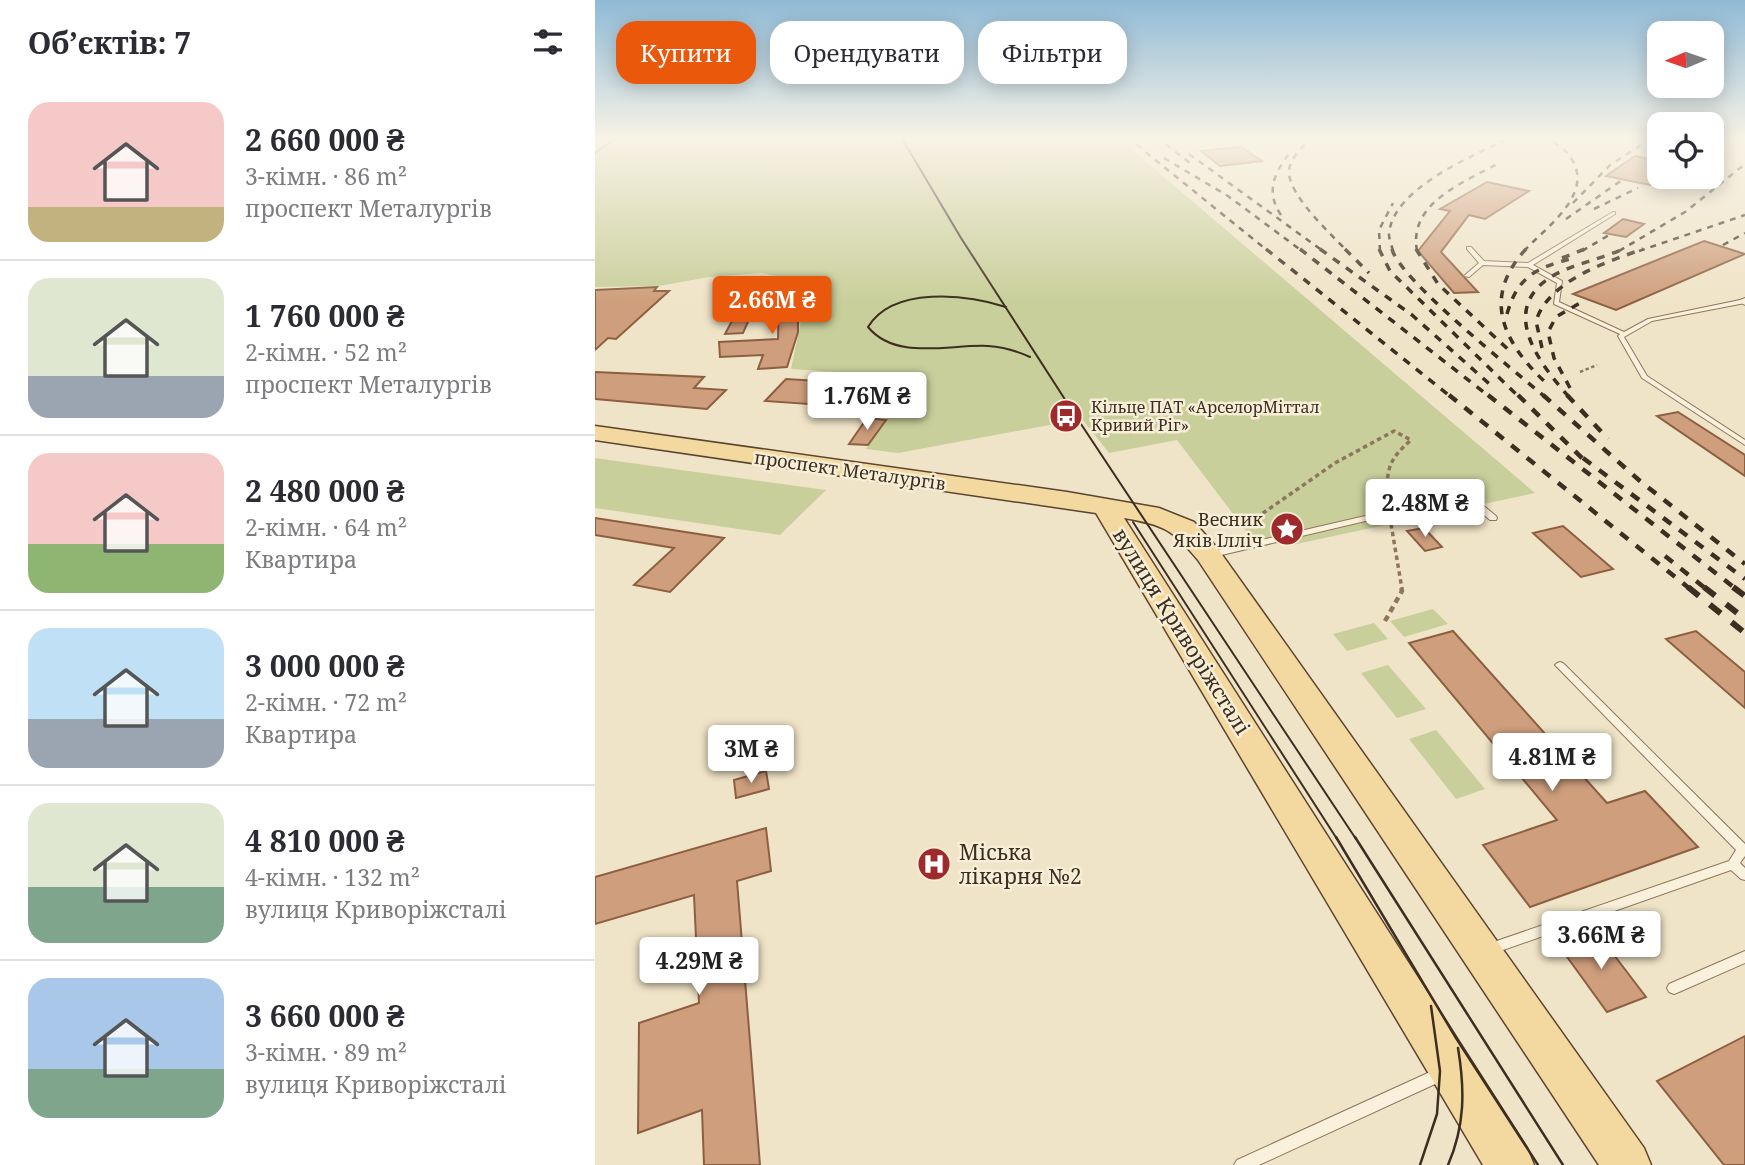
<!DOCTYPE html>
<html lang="uk">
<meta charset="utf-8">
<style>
:root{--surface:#fff;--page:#f2f2f3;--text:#2b2b33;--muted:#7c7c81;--line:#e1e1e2;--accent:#ea580c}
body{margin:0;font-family:"Noto Serif",serif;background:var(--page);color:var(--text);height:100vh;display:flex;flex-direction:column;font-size:26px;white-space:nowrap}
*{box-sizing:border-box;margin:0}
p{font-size:23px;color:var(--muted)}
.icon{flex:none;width:38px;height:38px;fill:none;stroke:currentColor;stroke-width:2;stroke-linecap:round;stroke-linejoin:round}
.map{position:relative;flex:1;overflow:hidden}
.drawer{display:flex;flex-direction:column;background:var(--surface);width:595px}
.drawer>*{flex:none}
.hud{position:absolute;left:21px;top:21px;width:665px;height:63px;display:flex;gap:14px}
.needle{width:46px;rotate:268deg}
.controls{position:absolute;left:1052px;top:21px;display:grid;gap:14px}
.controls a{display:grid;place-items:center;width:77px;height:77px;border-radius:14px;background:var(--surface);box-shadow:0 4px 18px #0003;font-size:35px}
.price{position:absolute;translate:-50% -60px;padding:0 16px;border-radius:7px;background:#fff;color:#222;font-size:23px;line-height:46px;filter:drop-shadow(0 2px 4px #0008)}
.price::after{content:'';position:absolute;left:50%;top:42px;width:21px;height:16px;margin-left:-10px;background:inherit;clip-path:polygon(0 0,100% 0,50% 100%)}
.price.active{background:var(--accent);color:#fff}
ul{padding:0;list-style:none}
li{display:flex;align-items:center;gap:21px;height:175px;padding:0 28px}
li+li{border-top:2px solid var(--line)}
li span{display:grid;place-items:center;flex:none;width:196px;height:140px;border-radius:21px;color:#555}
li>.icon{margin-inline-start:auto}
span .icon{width:84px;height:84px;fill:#fffc;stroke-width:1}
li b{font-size:30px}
h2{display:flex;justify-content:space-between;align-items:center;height:84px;padding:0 28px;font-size:30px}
.tag{padding:0 24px;border-radius:21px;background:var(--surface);box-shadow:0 4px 18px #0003;font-size:24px;line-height:63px}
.tag.active{background:var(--accent);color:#fff}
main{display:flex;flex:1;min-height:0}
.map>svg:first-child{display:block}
.green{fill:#c9cf9b}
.building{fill:#cf9f7d;stroke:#8d5f41;stroke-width:2}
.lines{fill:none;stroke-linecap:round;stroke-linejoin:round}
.lane-casing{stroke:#8d765c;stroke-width:2}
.street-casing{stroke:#8d765c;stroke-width:2}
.primary-casing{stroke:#5b4430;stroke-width:3}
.path-far2{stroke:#8d765c;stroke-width:2.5;stroke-dasharray:3.5 2.5;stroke-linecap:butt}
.path-far1{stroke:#8d765c;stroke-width:3.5;stroke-dasharray:4.5 3.5;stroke-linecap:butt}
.path{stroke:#8d765c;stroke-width:4.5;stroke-dasharray:6 4.5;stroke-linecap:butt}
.lane{fill:#faf1dc;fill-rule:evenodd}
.street{fill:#faf1dc;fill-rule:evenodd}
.primary{fill:#f3d9a0;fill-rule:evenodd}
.tram-far1{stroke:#3d2e20;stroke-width:2}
.tram{stroke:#3d2e20;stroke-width:2.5}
.rail-far3{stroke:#3d2e20;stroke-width:2.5;stroke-dasharray:6 6;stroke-linecap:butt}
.rail-far2{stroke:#3d2e20;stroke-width:3.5;stroke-dasharray:8 8;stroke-linecap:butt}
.rail-far1{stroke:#3d2e20;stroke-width:4.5;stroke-dasharray:10 10;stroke-linecap:butt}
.rail{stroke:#3d2e20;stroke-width:6;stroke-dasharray:14 14;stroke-linecap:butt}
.labels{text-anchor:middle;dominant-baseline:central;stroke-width:5;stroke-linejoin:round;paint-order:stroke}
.far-poi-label{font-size:16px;fill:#3d2e20;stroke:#f7eed8;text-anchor:start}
.street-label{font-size:18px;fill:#3d2e20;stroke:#f7eed8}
.poi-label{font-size:18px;fill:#3d2e20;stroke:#f7eed8;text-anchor:end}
.near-street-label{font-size:21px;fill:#3d2e20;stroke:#f7eed8}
.near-poi-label{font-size:21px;fill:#3d2e20;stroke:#f7eed8;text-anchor:start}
</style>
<main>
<section class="drawer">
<h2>Об’єктів: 7<svg class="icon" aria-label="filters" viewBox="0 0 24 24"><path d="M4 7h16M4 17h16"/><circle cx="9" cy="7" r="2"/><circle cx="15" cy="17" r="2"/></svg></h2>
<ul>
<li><span style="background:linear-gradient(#f6c9c9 75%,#c2b280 0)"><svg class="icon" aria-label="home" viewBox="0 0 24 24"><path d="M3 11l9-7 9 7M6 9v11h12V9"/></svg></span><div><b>2 660 000 ₴</b><p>3-кімн. · 86 m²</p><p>проспект Металургів</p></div></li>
<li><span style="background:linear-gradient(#dfe7d0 70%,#9aa5b1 0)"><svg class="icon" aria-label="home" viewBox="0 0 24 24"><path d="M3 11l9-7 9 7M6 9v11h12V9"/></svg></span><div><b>1 760 000 ₴</b><p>2-кімн. · 52 m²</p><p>проспект Металургів</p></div></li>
<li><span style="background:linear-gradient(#f6c9c9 65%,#8fb573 0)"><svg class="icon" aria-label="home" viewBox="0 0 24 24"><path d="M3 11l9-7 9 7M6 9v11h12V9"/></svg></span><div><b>2 480 000 ₴</b><p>2-кімн. · 64 m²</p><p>Квартира</p></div></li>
<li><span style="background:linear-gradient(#bfe0f5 65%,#9aa5b1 0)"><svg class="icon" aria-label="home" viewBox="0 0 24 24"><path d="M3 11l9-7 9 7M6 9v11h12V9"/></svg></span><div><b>3 000 000 ₴</b><p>2-кімн. · 72 m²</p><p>Квартира</p></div></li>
<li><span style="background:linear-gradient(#dfe7d0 60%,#7fa58c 0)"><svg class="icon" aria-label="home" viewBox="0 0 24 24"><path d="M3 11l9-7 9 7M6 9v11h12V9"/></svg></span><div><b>4 810 000 ₴</b><p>4-кімн. · 132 m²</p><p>вулиця Криворіжсталі</p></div></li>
<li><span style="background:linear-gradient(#a9c7e8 65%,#7fa58c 0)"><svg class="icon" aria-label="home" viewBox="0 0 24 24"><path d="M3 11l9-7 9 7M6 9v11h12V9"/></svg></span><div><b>3 660 000 ₴</b><p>3-кімн. · 89 m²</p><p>вулиця Криворіжсталі</p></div></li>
</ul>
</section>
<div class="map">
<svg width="1150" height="1165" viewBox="0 0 1150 1165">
<rect width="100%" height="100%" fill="#f0e4c8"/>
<g class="green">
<path d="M20,137H522L940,493L692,546L657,539L582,440L514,453L487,419L303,453L271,449L320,377L196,369L212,292L196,279L167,273L114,277L64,286L0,287V152Z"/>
<path d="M0,458L231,490L185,535L0,508Z"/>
<path d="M838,609L853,624L809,637L795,621Z"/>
<path d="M779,623L793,639L752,651L738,634Z"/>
<path d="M793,665L831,709L802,718L766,673Z"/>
<path d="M841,730L890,789L861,799L814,739Z"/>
</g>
<g class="building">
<path d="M646,147L667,161L625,166L606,151Z"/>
<path d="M1040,156L1064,161V178L1055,185L1011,176Z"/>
<path d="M892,182L934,191L890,219L874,215L846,252L883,292L859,293L823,251L855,211L845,209Z"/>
<path d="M1028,219L1049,224L1031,237L1009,233Z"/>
<path d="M1109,241L1150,254L1021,310L978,294Z"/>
<path d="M158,282L168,288L148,333L130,334Z"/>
<path d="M62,287L59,291H74L21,339L13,338L0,350V290Z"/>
<path d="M203,288V332L192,367L163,369L168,355L125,357L124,342L183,339L184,289Z"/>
<path d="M0,372L109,377L99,388L131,390L112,409L0,399Z"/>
<path d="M191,379L303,386L286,409L170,401Z"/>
<path d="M1083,412L1150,455V476L1062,416Z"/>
<path d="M272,418L291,420L273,445L254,444Z"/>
<path d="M0,518L129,538L75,592L39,585L79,548L0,535Z"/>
<path d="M968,526L1018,569L986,577L938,533Z"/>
<path d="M829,528L847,547L830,551L812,531Z"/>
<path d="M858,631L1012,803L1050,791L1103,847L935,907L888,845L962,820L814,643Z"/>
<path d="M1101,631L1150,672V708L1071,639Z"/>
<path d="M171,771L174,789L141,798L139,780Z"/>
<path d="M171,828L176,871L142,881L165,1165H109L107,1110L43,1133L44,1023L104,1003L99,895L0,924V877Z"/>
<path d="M1000,930L1051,997L1012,1012L962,943Z"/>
<path d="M1150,1036V1165H1129L1062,1081Z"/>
</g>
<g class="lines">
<defs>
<g id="lane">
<path d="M1018,212H1020V214L938,265L967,281L964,302L1029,332L1053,319L1150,299V303L1057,321L1029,337L1052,376L1150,440V445L1047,378L1023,336L1025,334L959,304L962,283L933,267L888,265L874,277L869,276L884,263L872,249V247H876L889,261L933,263Z"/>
<path d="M870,493H873L901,516L902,518L901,520H895L868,498L614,558L610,555L614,552Z"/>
<path d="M965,662L968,663L1150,844V856L1145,863L1150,868V880L1146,879L1136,870L894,955L890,953L888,949L890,945L1134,861L1141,850L962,667L960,665L962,663Z"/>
<path d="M1150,951V963L1084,992L1079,994L1074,992L1072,988L1074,984Z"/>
<path d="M846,1067L851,1069L853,1074L851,1079L664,1165H639L642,1160Z"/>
</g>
<path id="street" d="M1150,298V305L1143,301Z"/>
<g id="primary">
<path d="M6,137H21L0,152V142Z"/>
<path d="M0,426L472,492L564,508L599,522L623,549L1049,1148L1056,1165H1004L603,560C577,529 569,525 529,518L932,1148L939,1165H888L501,513L0,440Z"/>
</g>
</defs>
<use href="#lane" class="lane-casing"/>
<use href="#street" class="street-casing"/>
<use href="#primary" class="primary-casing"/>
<path class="path-far2" d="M985,372L1002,365"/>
<g class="path-far1">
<path d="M796,524L807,589"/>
<path d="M648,527L740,463L799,431L816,440C792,461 791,471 793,502"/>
</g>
<path class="path" d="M790,621L807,591L806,587"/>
<use href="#lane" class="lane"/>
<use href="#street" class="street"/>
<use href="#primary" class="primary"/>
<g class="tram-far1">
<path d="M306,137L366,238L480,415L761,839"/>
<path d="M411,307C371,294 298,286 273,327C301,361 354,344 393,346C407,347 422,351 435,357"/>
<path d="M538,522L742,839"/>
</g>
<g class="tram">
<path d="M741,837L861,1038L943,1165"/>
<path d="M760,837L968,1165"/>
<path d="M825,1165L842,1114L845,1071L836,1006"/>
<path d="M853,1165C870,1126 870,1090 863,1048"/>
</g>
<g class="rail-far3">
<path d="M532,137L673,251"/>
<path d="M561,137L599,166"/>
<path d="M719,137C709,145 694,158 694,172C694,196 736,234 752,251"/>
<path d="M594,154L728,251"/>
<path d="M569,158L633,196L707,251"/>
<path d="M978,203L1015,165L1058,137"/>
<path d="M999,209L1043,188"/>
<path d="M686,215C671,193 678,174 694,154"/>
<path d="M971,219L1027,180"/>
<path d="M1128,245L1150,233"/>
<path d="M785,251L784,230L798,203"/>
<path d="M798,251C797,246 794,239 794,235C796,188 882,154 917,137"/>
<path d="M822,251C813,203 868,183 902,164"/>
<path d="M929,251C951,227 1000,194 976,158C971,149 959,143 951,137"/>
<path d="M987,251L1014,235"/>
<path d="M1024,251L1090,212L1150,164"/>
<path d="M1044,251L1150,215"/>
</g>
<g class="rail-far2">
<path d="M671,249L856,397"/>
<path d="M705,249L895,397"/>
<path d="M725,249L817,315L899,388"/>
<path d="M750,249L774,273"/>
<path d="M784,249L795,271L924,397"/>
<path d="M797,249C804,279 920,371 950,397"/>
<path d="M821,249L843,284L918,354"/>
<path d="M931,249C886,298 908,342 951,383"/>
<path d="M967,258L990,249"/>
<path d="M912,314C923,275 942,268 978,258"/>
<path d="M947,348L941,321C954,280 1012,262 1048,249"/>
<path d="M975,388L959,358L953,332L961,317L990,300"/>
<path d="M974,397C943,362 901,307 961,274C982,263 1006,259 1028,249"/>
</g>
<g class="rail-far1">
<path d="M854,395L1095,589"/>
<path d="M893,395L1141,589"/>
<path d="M923,395L991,462"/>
<path d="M948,395L1045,481L1150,564"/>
<path d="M972,395L1013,439"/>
<path d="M988,458L1150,579"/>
<path d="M1070,556L1111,589"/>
</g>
<g class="rail">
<path d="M1093,587L1150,633"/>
<path d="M1109,587L1150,619"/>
<path d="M1138,587L1150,596"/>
</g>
</g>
<linearGradient id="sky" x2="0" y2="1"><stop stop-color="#8fbad6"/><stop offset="0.46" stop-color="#f8f3e6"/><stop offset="1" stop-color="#f8f3e6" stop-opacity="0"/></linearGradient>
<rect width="1150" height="301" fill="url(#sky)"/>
<defs>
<symbol id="bus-disc" viewBox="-11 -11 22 22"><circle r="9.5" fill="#9e2a2b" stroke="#f7eed8"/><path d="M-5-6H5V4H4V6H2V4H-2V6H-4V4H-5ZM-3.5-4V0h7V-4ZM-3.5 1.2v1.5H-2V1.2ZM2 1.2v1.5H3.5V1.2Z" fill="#fff"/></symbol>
<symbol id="sight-disc" viewBox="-11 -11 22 22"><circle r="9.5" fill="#9e2a2b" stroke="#f7eed8"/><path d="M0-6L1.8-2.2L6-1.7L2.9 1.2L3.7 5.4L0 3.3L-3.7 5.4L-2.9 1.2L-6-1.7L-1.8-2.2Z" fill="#fff"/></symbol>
<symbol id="hospital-disc" viewBox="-11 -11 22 22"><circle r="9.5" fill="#9e2a2b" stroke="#f7eed8"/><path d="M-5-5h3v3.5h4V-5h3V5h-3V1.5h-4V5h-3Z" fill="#fff"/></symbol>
</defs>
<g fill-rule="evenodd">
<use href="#bus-disc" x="452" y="397" width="38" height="38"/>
<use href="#sight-disc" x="673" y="510" width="38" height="38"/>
<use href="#hospital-disc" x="320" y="845" width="38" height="38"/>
</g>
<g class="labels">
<g class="far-poi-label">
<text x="496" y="407">Кільце ПАТ «АрселорМіттал<tspan x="496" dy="18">Кривий Ріг»</tspan></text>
</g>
<g class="street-label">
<text transform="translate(255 470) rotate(8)">проспект Металургів</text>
</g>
<g class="poi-label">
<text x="668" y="519">Весник<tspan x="668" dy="21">Яків Ілліч</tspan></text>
</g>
<g class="near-street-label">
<text transform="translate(587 631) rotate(58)">вулиця Криворіжсталі</text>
</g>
<g class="near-poi-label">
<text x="364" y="852">Міська<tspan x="364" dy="24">лікарня №2</tspan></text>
</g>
</g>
</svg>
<div class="controls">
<a><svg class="needle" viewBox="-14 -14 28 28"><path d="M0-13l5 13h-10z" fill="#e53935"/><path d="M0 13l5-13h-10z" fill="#7c7c81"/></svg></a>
<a><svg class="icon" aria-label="locate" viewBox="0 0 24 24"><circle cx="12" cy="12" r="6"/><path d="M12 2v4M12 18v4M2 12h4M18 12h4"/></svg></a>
</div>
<b class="price active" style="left:177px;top:336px">2.66M ₴</b>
<b class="price" style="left:272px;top:432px">1.76M ₴</b>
<b class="price" style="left:830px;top:539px">2.48M ₴</b>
<b class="price" style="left:156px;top:785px">3M ₴</b>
<b class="price" style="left:957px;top:793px">4.81M ₴</b>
<b class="price" style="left:1006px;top:971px">3.66M ₴</b>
<b class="price" style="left:104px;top:997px">4.29M ₴</b>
<div class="hud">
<a class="tag active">Купити</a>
<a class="tag">Орендувати</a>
<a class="tag">Фільтри</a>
</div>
</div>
</main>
